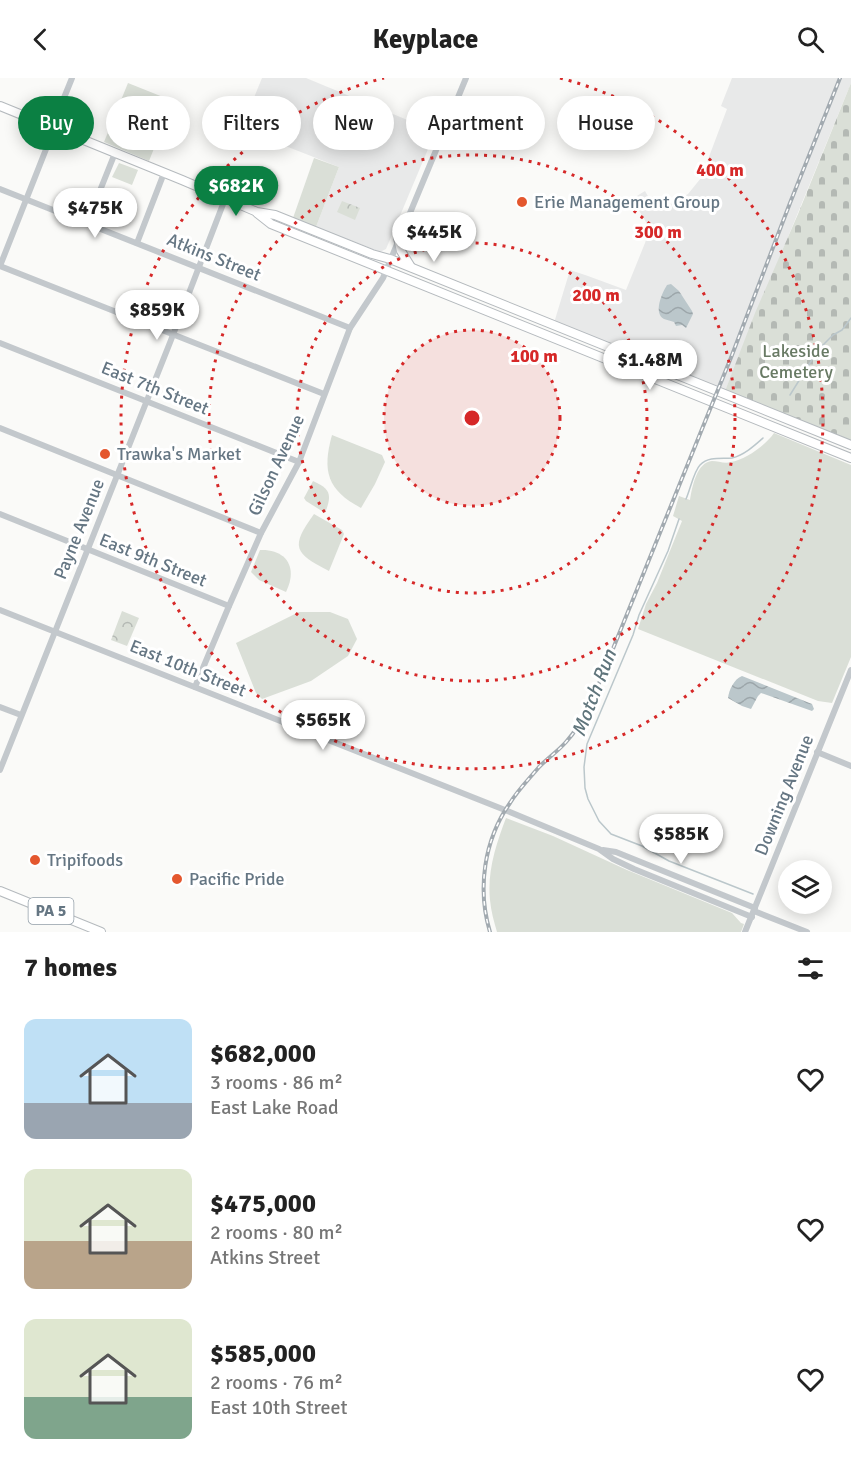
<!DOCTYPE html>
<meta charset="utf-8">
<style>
:root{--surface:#fff;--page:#f6f6f6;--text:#222;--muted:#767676;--accent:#0b8043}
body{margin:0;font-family:Signika,sans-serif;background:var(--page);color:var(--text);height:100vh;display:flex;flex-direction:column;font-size:22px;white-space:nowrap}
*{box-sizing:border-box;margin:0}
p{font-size:20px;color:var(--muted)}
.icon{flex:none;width:33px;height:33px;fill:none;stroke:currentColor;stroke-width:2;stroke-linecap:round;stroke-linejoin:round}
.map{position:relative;height:854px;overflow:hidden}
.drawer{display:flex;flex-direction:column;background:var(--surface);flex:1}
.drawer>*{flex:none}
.banner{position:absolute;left:18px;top:18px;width:816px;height:54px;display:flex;gap:12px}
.buttons{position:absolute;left:778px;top:782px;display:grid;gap:12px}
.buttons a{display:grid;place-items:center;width:54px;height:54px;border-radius:50%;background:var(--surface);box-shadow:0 3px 15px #0003;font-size:30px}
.price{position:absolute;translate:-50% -51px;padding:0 14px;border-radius:21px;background:#fff;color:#222;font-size:20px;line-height:39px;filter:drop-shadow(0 2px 3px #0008)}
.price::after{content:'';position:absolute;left:50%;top:36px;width:18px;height:14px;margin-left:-9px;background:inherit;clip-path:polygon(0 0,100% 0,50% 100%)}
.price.current{background:var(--accent);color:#fff}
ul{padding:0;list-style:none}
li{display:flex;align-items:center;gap:18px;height:150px;padding:0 24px}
li span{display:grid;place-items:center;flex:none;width:168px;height:120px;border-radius:12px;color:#555}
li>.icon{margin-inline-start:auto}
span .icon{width:72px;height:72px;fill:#fffc;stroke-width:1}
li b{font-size:26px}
h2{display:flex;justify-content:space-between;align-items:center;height:72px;padding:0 24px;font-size:26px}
.tag{padding:0 21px;border-radius:27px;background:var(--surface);box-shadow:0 3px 15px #0003;font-size:21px;line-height:54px}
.tag.current{background:var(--accent);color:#fff}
header{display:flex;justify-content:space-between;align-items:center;height:78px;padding:0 24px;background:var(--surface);font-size:27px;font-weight:700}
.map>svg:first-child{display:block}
.built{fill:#e8e9e9}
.grass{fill:#dadfd7}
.forest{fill:url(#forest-crowns)}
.cemetery{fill:url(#cemetery-stones)}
.water{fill:url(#water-waves)}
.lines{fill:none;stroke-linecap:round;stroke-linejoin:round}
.stream{stroke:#bbc7cb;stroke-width:1.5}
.major-casing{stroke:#b5babe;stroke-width:10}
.minor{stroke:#c3c8cc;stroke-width:6}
.major{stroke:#fff;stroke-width:8}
.rail-casing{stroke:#a2aab0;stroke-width:4}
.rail{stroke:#fff;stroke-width:1.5;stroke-dasharray:4.5;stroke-linecap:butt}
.ring{fill:none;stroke:#d62828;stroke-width:3;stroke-dasharray:3 6}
.poi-dot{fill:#e4572e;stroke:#fff;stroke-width:2}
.labels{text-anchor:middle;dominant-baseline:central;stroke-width:6;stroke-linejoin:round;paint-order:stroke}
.shield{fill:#fff;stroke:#939fa8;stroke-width:1.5}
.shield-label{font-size:16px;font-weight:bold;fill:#657683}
.poi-label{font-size:18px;fill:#657683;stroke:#fff;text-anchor:start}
.street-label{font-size:18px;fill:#657683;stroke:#fff}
.park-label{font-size:18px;fill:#687a64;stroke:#fff}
.water-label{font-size:20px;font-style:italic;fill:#60757c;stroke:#fff}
.centre{fill:#d62828;stroke:#fff;stroke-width:3}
.ring-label{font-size:18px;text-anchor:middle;font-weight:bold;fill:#d62828;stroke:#fff;stroke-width:6;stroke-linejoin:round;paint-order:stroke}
</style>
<header><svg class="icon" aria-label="back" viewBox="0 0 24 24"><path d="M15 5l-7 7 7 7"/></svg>Keyplace<svg class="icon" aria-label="search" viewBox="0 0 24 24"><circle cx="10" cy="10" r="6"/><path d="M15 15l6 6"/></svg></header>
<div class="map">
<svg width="851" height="854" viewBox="0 0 851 854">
<defs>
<pattern id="forest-crowns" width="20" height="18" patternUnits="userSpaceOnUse" patternTransform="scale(1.5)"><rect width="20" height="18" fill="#dadfd7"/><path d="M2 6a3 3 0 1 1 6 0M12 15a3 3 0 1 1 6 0" fill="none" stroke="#b4b9b4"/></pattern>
<pattern id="cemetery-stones" width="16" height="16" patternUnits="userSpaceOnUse" patternTransform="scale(1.5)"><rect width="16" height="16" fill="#dadfd7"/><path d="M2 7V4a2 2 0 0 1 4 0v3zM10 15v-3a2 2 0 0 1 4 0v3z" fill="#b4b9b4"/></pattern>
<pattern id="water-waves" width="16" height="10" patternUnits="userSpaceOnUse" patternTransform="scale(1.5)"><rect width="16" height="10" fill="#bbc7cb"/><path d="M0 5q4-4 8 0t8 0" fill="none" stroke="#9ca6aa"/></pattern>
</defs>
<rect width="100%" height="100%" fill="#fafaf8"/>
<g class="built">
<path d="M262,0H306L434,53L431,64L386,171L380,174L378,173L316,149L339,89L260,58L242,49Z"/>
<path d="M732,0H851V5L725,313L554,245L570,192L588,198L626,212L645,165L648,155L646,144L632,121L645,113L653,127L660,130H664L688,116L701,100L727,31L721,28Z"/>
</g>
<g class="grass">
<path d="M128,5L173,23L149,83L104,64Z"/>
<path d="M260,30L272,35L264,54L253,50Z"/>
<path d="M314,80L339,89L316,149L293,140Z"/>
<path d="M119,85L138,92L132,107L112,99Z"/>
<path d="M774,355L851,387V579L832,625L818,623L638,551L646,526L657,505L682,443L673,438L679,418L690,422C692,409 697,384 712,383C718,383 725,386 731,384C745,382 766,367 774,355Z"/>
<path d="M332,357L382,377L385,384L375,406L361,430C327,412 322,393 332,357Z"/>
<path d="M313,403C331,411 332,417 325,435L306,423L304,420Z"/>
<path d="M314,436L342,452L344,456L329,493C294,475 290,469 314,436Z"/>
<path d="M260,472C287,471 298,490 286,514L259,502L251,494Z"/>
<path d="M299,534H330L348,541L357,561L348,578L311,603L262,621L256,615L236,565Z"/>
<path d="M506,740L553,758L627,792L732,835L741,845L744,846L741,854H497C494,844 491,833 490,822C487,794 496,766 506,740Z"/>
</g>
<g class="forest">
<path d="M342,123L360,130L355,142L337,134Z"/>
<path d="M122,533L139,540L127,568L111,562Z"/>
</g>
<path class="cemetery" d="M851,5V364L725,313L755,235L798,136Z"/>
<g class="water">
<path d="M671,206L679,213L692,233L693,236L686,250L682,247L676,248L674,244C671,243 667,242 664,241C653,235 662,215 667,207Z"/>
<path d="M742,598L812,626L814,631L812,633L761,615L758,618L751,631L742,628L728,620C729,612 734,601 742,598Z"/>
</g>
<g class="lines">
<g class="stream">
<path d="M790,317L818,272L833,257L842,252L851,240"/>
<path d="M686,421C690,412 694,393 700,387C709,378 722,381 732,380C744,377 754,368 763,360"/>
<path d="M679,441L668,473L639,537L633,557L587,666L584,689L585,710L588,721L599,743L611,756L642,768L669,783L753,816"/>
</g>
<defs>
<g id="major">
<path d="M0,28L182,102L257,134L275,137L372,176L390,181L851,367"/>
<path d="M257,135L271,146L851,380"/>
<path d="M398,160L401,173L411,189"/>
<path d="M0,813L101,854"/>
</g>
</defs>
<use href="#major" class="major-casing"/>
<g class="minor">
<path d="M0,111L350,250"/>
<path d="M87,145L115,75"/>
<path d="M137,165L164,95"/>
<path d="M0,188L324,316"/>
<path d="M0,188L52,56L55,42L72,0"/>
<path d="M0,265L299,384"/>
<path d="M0,350L261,455"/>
<path d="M0,436L229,528"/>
<path d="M0,532L505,732L599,771L613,781L634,791L752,839"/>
<path d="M195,609L229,528L261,455L299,384L350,250L383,200L466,0"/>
<path d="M0,629L21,637"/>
<path d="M817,674L851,688"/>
<path d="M0,692L171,262L225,121"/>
<path d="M603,772L616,774L755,830"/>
<path d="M754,833L807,854"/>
<path d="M745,854L851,592"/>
</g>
<use href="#major" class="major"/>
<defs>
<path id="rail" d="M490,854C477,811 484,762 510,725C518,712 529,701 539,689C548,680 558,673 566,664C577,652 584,639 591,625L732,277L790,125L840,0"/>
</defs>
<use href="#rail" class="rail-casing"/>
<use href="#rail" class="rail"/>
</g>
<circle cx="472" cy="340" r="88" fill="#d62828" fill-opacity=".12"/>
<g class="ring">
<circle cx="472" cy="340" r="88"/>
<circle cx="472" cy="340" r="175"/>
<circle cx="472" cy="340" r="263"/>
<path d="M560 0A351 351 0 1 1 384 0"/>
</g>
<g class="poi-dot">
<circle cx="522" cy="124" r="6"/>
<circle cx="105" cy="376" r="6"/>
<circle cx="35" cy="782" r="6"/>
<circle cx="177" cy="801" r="6"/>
</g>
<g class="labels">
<rect class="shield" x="28.5" y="820" width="45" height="26" rx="4.5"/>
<g class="shield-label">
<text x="51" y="833">PA 5</text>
</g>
<g class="poi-label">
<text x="534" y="124">Erie Management Group</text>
<text x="117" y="376">Trawka's Market</text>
<text x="47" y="782">Tripifoods</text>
<text x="189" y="801">Pacific Pride</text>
</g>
<g class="street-label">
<text transform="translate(214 179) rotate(22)">Atkins Street</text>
<text transform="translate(155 310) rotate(22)">East 7th Street</text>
<text transform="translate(276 387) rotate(-65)">Gilson Avenue</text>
<text transform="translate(79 451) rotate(-68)">Payne Avenue</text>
<text transform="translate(153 482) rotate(22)">East 9th Street</text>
<text transform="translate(188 590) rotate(22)">East 10th Street</text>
<text transform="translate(784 717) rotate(-68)">Downing Avenue</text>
</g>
<g class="park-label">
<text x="796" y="273">Lakeside<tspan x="796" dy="21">Cemetery</tspan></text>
</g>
<g class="water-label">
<text transform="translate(594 615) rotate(-69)">Motch Run</text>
</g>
</g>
<circle cx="472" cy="340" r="9" class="centre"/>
<g class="ring-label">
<text x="720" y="98">400 m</text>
<text x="658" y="160">300 m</text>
<text x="596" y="223">200 m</text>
<text x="534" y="284">100 m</text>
</g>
</svg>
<div class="buttons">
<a><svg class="icon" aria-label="layers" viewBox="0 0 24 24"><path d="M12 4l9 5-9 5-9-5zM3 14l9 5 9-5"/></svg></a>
</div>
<b class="price current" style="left:236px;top:139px">$682K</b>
<b class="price" style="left:95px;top:161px">$475K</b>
<b class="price" style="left:434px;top:185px">$445K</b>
<b class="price" style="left:157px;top:263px">$859K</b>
<b class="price" style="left:650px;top:313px">$1.48M</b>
<b class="price" style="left:323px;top:673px">$565K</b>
<b class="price" style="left:681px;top:787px">$585K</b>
<div class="banner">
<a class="tag current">Buy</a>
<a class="tag">Rent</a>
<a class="tag">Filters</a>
<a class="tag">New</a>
<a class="tag">Apartment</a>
<a class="tag">House</a>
</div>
</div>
<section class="drawer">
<h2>7 homes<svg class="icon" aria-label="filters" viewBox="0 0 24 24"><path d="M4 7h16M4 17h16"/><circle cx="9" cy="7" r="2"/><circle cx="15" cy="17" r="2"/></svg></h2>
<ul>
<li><span style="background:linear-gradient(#bfe0f5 70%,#9aa5b1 0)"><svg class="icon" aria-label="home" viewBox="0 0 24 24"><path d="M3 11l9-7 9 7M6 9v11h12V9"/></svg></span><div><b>$682,000</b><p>3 rooms · 86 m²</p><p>East Lake Road</p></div><svg class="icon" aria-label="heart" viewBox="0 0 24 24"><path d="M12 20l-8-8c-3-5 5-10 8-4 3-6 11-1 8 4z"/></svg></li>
<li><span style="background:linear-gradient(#dfe7d0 60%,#b9a48a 0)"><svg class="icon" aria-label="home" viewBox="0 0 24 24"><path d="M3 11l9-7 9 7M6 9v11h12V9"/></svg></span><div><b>$475,000</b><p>2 rooms · 80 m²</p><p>Atkins Street</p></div><svg class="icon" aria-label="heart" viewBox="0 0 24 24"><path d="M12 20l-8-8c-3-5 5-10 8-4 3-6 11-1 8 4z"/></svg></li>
<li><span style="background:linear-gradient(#dfe7d0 65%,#7fa58c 0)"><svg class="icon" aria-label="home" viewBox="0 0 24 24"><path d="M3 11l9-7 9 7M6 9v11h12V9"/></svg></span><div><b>$585,000</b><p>2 rooms · 76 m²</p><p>East 10th Street</p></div><svg class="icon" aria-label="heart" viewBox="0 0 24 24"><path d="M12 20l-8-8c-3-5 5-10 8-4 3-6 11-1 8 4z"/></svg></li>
</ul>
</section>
